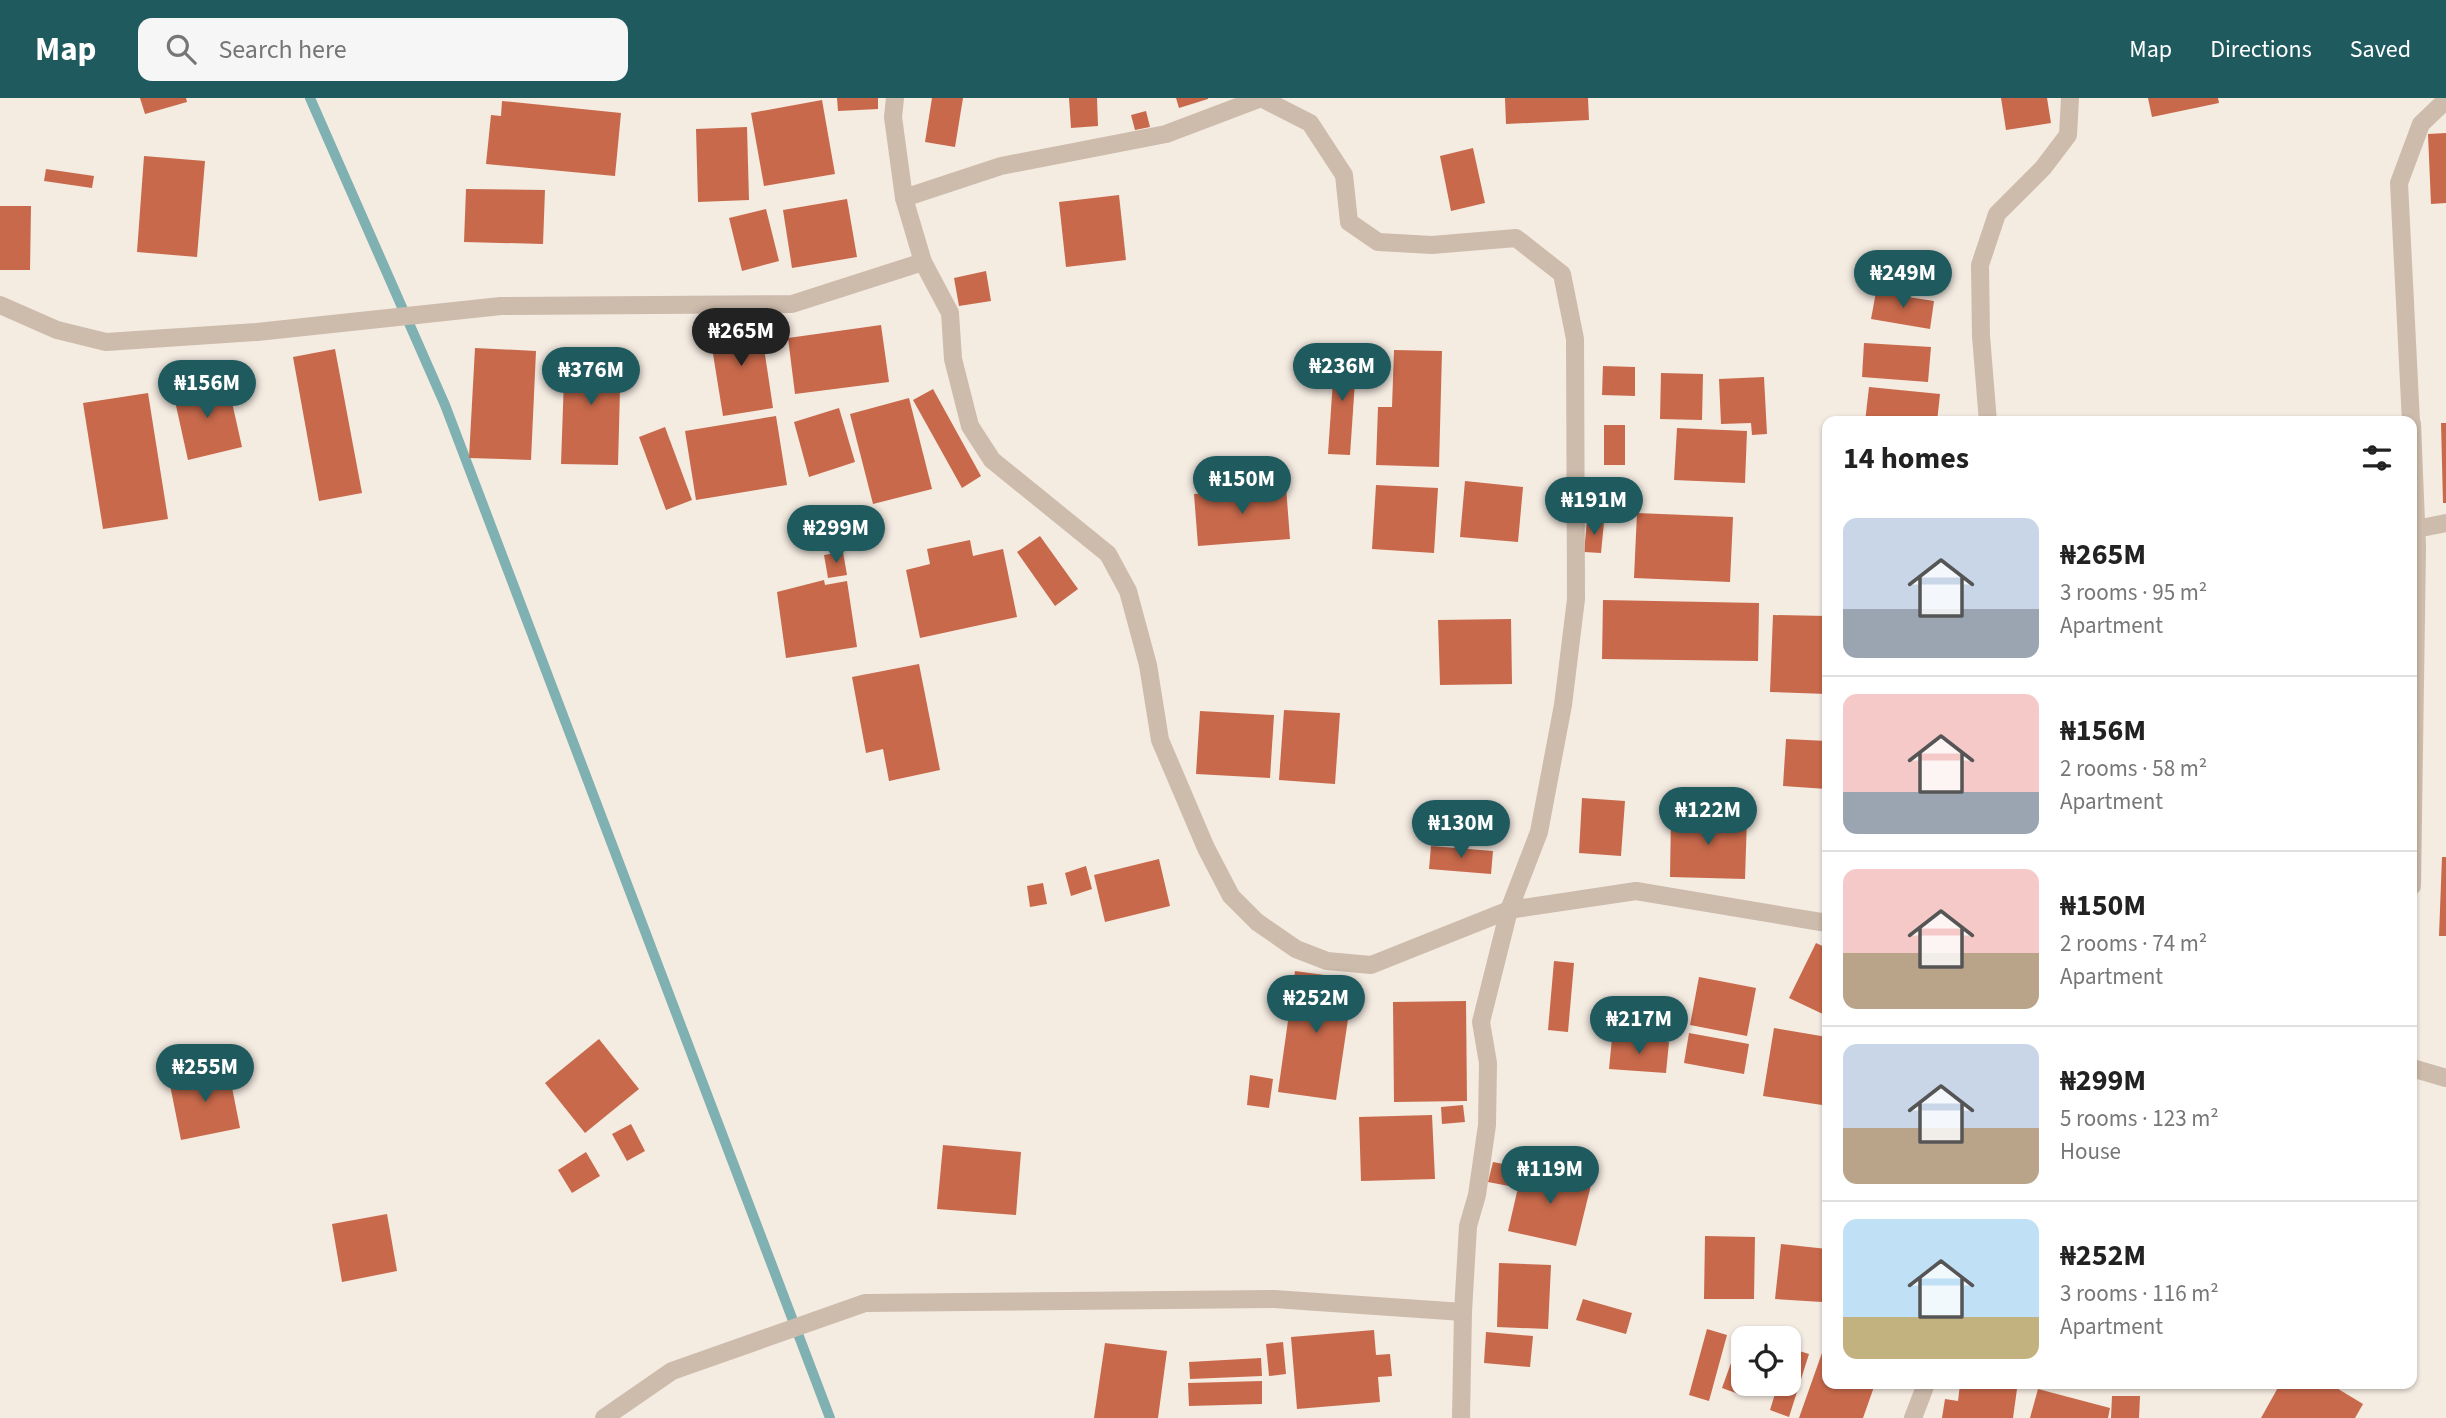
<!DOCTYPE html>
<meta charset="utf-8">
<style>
:root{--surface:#fff;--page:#f6f6f6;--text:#222;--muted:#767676;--line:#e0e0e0;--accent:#1f5a5e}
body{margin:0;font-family:"Source Sans 3",sans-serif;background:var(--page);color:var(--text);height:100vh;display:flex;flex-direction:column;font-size:26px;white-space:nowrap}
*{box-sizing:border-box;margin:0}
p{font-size:23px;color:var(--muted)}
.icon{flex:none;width:38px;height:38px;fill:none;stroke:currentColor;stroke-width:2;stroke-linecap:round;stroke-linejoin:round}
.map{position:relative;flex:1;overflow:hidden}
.side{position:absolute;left:1822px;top:318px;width:595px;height:973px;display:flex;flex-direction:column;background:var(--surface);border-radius:14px;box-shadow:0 2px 5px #0004}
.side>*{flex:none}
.tools{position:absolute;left:1731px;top:1228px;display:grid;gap:14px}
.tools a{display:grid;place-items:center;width:70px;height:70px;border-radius:14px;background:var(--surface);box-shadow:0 2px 5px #0004;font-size:35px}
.price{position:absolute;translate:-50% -60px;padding:0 16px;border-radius:24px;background:var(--accent);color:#fff;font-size:23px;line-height:46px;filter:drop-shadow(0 2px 4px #0008)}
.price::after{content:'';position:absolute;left:50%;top:42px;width:21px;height:16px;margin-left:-10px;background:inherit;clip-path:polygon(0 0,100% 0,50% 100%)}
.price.selected{background:#222;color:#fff}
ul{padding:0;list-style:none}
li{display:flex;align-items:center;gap:21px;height:175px;padding:0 21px}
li+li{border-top:2px solid var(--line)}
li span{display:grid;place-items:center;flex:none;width:196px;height:140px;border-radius:14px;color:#555}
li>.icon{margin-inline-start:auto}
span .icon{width:84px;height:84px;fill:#fffc;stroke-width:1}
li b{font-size:30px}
h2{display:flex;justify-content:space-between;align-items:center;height:84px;padding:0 21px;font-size:30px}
header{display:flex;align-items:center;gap:42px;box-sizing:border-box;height:98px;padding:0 35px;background:var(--accent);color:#fff}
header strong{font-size:33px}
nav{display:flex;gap:38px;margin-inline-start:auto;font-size:24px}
.search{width:490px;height:63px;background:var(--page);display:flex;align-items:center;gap:18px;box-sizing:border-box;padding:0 24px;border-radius:14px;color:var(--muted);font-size:26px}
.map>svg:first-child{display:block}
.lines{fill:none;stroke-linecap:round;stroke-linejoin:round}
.stream{stroke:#7fb0b2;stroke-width:10}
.building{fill:#c8694b}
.street{stroke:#cdbbac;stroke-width:18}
</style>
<header>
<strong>Map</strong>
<div class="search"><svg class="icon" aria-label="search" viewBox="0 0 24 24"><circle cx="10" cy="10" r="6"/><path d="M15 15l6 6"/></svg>Search here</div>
<nav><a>Map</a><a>Directions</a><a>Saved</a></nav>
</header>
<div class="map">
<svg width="2446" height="1320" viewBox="0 0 2446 1320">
<rect width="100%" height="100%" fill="#f4ebe1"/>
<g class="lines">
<path class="stream" d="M310,0L445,307L830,1320"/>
</g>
<g class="building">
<path d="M140,0H186L187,4L145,16Z"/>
<path d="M837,0H878V11L838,13Z"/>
<path d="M932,0H963L955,49L925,44Z"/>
<path d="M1069,0H1097L1098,28L1071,30Z"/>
<path d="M1176,0H1208V1L1179,10Z"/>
<path d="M1505,0H1588L1589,22L1506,26Z"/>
<path d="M2001,0H2047L2051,25L2006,32Z"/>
<path d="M2148,0H2218L2219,5L2152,19Z"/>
<path d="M822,2L835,76L764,88L751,15Z"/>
<path d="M502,3L621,15L615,78L486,66L491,17L501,18Z"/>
<path d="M1146,13L1150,29L1135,32L1131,17Z"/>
<path d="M747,29L749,102L698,104L696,31Z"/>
<path d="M2446,35V105L2431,106L2428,36Z"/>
<path d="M1473,50L1485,105L1451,113L1440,58Z"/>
<path d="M144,58L205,63L197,159L137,154Z"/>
<path d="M46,71L94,78L92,90L44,83Z"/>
<path d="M466,91L545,92L543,146L464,144Z"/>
<path d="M1119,97L1126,162L1066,169L1059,104Z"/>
<path d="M847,101L857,159L792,170L783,112Z"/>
<path d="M0,108H31L30,172H0Z"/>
<path d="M766,111L779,163L742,173L729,120Z"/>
<path d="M986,173L991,203L959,208L954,180Z"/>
<path d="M1876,194L1934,203L1930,231L1871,221Z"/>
<path d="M760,223L773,310L723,318L709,231Z"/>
<path d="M881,227L889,284L795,296L788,240Z"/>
<path d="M1864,245L1931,249L1928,284L1862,279Z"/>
<path d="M475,250L536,253L531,362L469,360Z"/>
<path d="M335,251L362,395L319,403L293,259Z"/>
<path d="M565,251L621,253L618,367L561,366Z"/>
<path d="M1335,252L1357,254L1350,357L1328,356Z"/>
<path d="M1394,252L1442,253L1439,369L1376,367L1378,309H1392Z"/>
<path d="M1603,268L1635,269V298L1602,297Z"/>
<path d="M1661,275L1703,276L1702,322L1660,321Z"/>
<path d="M1764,279L1767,336L1752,337L1751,325L1721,326L1719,281Z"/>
<path d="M227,282L242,349L188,362L173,294Z"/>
<path d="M1869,289L1940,296L1937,324H1865Z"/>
<path d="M933,291L981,378L962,390L913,302Z"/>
<path d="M148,295L168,421L103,431L83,305Z"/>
<path d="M909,300L932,391L873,406L850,316Z"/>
<path d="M839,310L855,364L809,379L794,324Z"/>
<path d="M776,318L787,387L696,402L685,333Z"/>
<path d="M2441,325H2446V405H2443Z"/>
<rect x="1604" y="327" width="21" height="40"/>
<path d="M665,329L692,402L666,412L639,339Z"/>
<path d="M1677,330L1747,333L1745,385L1674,382Z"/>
<path d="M1465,383L1523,389L1518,444L1460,439Z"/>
<path d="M1376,387L1438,390L1434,455L1372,451Z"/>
<path d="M1286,389L1290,441L1198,448L1194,396Z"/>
<path d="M1592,396L1623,397L1622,418L1591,419Z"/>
<path d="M1637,415L1733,419L1730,484L1634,480Z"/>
<path d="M1587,422L1604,424L1601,455L1584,454Z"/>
<path d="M1040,438L1078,491L1055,508L1017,454Z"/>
<path d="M970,442L973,458L1003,451L1017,519L920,540L906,472L930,466L927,451Z"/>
<path d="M843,454L847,477L828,480L824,457Z"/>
<path d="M824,482L825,487L847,483L857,549L786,560L777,494Z"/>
<path d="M1603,502L1759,505L1758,563L1602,561Z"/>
<path d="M1773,517L1827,518V596L1770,594Z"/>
<path d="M1511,521L1512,586L1440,587L1438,522Z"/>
<path d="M919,566L940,672L889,683L883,651L866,655L852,579Z"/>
<path d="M1284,612L1340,615L1335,686L1279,682Z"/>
<path d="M1200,613L1274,617L1270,680L1196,676Z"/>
<path d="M1786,641L1827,643V691L1783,688Z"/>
<path d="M1582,700L1625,703L1621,758L1579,755Z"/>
<path d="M1671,717L1747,719L1745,781L1670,779Z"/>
<path d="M1431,748L1493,753L1491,776L1429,771Z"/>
<path d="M2442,759H2446V838H2439Z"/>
<path d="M1159,761L1170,808L1105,824L1094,777Z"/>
<path d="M1086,768L1092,791L1071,798L1065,775Z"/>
<path d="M1043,785L1047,806L1030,809L1027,788Z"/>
<path d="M1816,845L1827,850V918L1789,900Z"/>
<path d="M1554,863L1574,865L1568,934L1548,932Z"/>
<path d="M1295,873L1354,881L1336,1002L1278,994Z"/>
<path d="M1699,879L1756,890L1747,938L1690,927Z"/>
<path d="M1466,903L1467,1003L1394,1004L1393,904Z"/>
<path d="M1774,930L1827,939V977L1822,1007L1763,998Z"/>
<path d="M1689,935L1749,946L1744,976L1684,965Z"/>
<path d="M1612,940L1669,944L1666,975L1609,971Z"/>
<path d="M599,941L639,991L585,1035L545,985Z"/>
<path d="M228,969L240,1030L181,1042L169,982Z"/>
<path d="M1250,977L1273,981L1269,1010L1247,1007Z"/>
<path d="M1463,1007L1465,1024L1442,1026L1441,1009Z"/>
<path d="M1432,1017L1435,1081L1361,1083L1359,1019Z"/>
<path d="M631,1026L645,1053L627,1063L612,1036Z"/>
<path d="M943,1047L1021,1054L1016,1117L937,1111Z"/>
<path d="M586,1054L600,1078L572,1095L558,1072Z"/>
<path d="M1493,1064L1519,1069L1514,1089L1488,1084Z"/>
<path d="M1523,1068L1592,1083L1576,1148L1508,1133Z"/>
<path d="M387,1116L397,1173L342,1184L332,1126Z"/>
<path d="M1705,1138L1755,1139L1754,1201H1704Z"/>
<path d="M1781,1146L1827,1151L1822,1204L1775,1201Z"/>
<path d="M1499,1165L1551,1167L1548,1231L1497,1229Z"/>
<path d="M1583,1201L1632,1215L1626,1236L1576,1222Z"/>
<path d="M1707,1231L1727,1237L1709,1303L1689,1297Z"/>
<path d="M1374,1232L1376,1257L1390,1256L1392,1278L1378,1279L1380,1304L1297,1311L1291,1239Z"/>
<path d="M1486,1234L1533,1238L1530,1269L1484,1265Z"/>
<path d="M1741,1237L1752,1240L1743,1241V1286H1748L1744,1298L1722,1290Z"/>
<path d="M1283,1244L1286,1276L1269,1278L1266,1246Z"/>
<path d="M1105,1245L1167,1253L1158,1320H1094Z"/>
<path d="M1790,1250L1809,1256L1789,1319L1770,1312L1778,1286H1788Z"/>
<path d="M1823,1252L1827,1253V1286H1875L1863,1320H1799Z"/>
<path d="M1261,1260L1262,1278L1190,1281L1189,1264Z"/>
<path d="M1262,1283V1306L1189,1308L1188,1285Z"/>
<path d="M1960,1286L2017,1291L2013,1320H1942L1945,1301L1958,1303Z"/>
<path d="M2280,1286H2330L2363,1306L2355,1320H2261Z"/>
<path d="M2038,1291L2110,1310L2108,1320H2030Z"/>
<path d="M2112,1298H2140L2139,1320H2111Z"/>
</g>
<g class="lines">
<g class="street">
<path d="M895,0L893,19L904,100L923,164L950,215L953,261L970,328L992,362L1108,456L1128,493L1148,567L1160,642L1206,750L1231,798L1257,824L1296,851L1327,863L1371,867L1509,812L1636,793L1827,825"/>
<path d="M904,100L1001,68L1166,36L1261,0L1310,25L1344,77L1349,124L1378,144L1432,147L1516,140L1562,176L1575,241L1576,501L1563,607L1539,734L1509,812L1481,924L1488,965L1487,1027L1477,1097L1468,1128L1463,1214L1461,1320"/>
<path d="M0,207L57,232L106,244L257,234L501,208L792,206L923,164"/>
<path d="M1988,324L1981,238L1980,167L1997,116L2043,70L2068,37L2070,0"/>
<path d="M2411,324L2399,85L2421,26L2446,2"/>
<path d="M2412,325L2417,449L2412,788"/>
<path d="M2416,431L2446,425"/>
<path d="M2412,970L2446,980"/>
<path d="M604,1320L672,1273L865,1205L1274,1201L1463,1214"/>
<path d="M1913,1320L1926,1286"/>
</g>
</g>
</svg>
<div class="tools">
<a><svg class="icon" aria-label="locate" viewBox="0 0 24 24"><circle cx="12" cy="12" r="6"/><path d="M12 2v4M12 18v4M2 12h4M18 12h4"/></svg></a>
</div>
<b class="price" style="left:1903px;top:212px">₦249M</b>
<b class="price selected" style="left:741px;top:270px">₦265M</b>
<b class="price" style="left:1342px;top:305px">₦236M</b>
<b class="price" style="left:591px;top:309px">₦376M</b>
<b class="price" style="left:207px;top:322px">₦156M</b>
<b class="price" style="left:1242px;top:418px">₦150M</b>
<b class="price" style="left:1594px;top:439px">₦191M</b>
<b class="price" style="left:836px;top:467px">₦299M</b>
<b class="price" style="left:1708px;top:749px">₦122M</b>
<b class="price" style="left:1461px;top:762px">₦130M</b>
<b class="price" style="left:1316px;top:937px">₦252M</b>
<b class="price" style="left:1639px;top:958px">₦217M</b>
<b class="price" style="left:205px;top:1006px">₦255M</b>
<b class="price" style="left:1550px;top:1108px">₦119M</b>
<section class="side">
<h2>14 homes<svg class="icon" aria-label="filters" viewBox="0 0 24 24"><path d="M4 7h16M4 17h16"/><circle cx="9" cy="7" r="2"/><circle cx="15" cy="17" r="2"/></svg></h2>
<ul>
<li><span style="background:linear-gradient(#c9d6e8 65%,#9aa5b1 0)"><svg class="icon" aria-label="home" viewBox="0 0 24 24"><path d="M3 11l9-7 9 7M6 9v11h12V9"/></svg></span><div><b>₦265M</b><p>3 rooms · 95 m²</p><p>Apartment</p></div></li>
<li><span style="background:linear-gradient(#f6c9c9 70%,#9aa5b1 0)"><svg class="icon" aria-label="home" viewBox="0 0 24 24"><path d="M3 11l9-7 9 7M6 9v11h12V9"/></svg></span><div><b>₦156M</b><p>2 rooms · 58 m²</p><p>Apartment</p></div></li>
<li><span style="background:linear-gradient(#f6c9c9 60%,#b9a48a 0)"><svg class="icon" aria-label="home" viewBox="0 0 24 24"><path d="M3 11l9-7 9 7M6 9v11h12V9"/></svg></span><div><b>₦150M</b><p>2 rooms · 74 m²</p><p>Apartment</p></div></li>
<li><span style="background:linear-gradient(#c9d6e8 60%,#b9a48a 0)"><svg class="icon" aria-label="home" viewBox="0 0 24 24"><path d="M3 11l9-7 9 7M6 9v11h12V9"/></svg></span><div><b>₦299M</b><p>5 rooms · 123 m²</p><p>House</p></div></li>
<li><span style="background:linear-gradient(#bfe0f5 70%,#c2b280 0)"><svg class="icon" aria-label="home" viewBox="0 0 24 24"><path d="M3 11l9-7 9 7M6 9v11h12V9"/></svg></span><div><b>₦252M</b><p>3 rooms · 116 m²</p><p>Apartment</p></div></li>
</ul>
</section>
</div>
